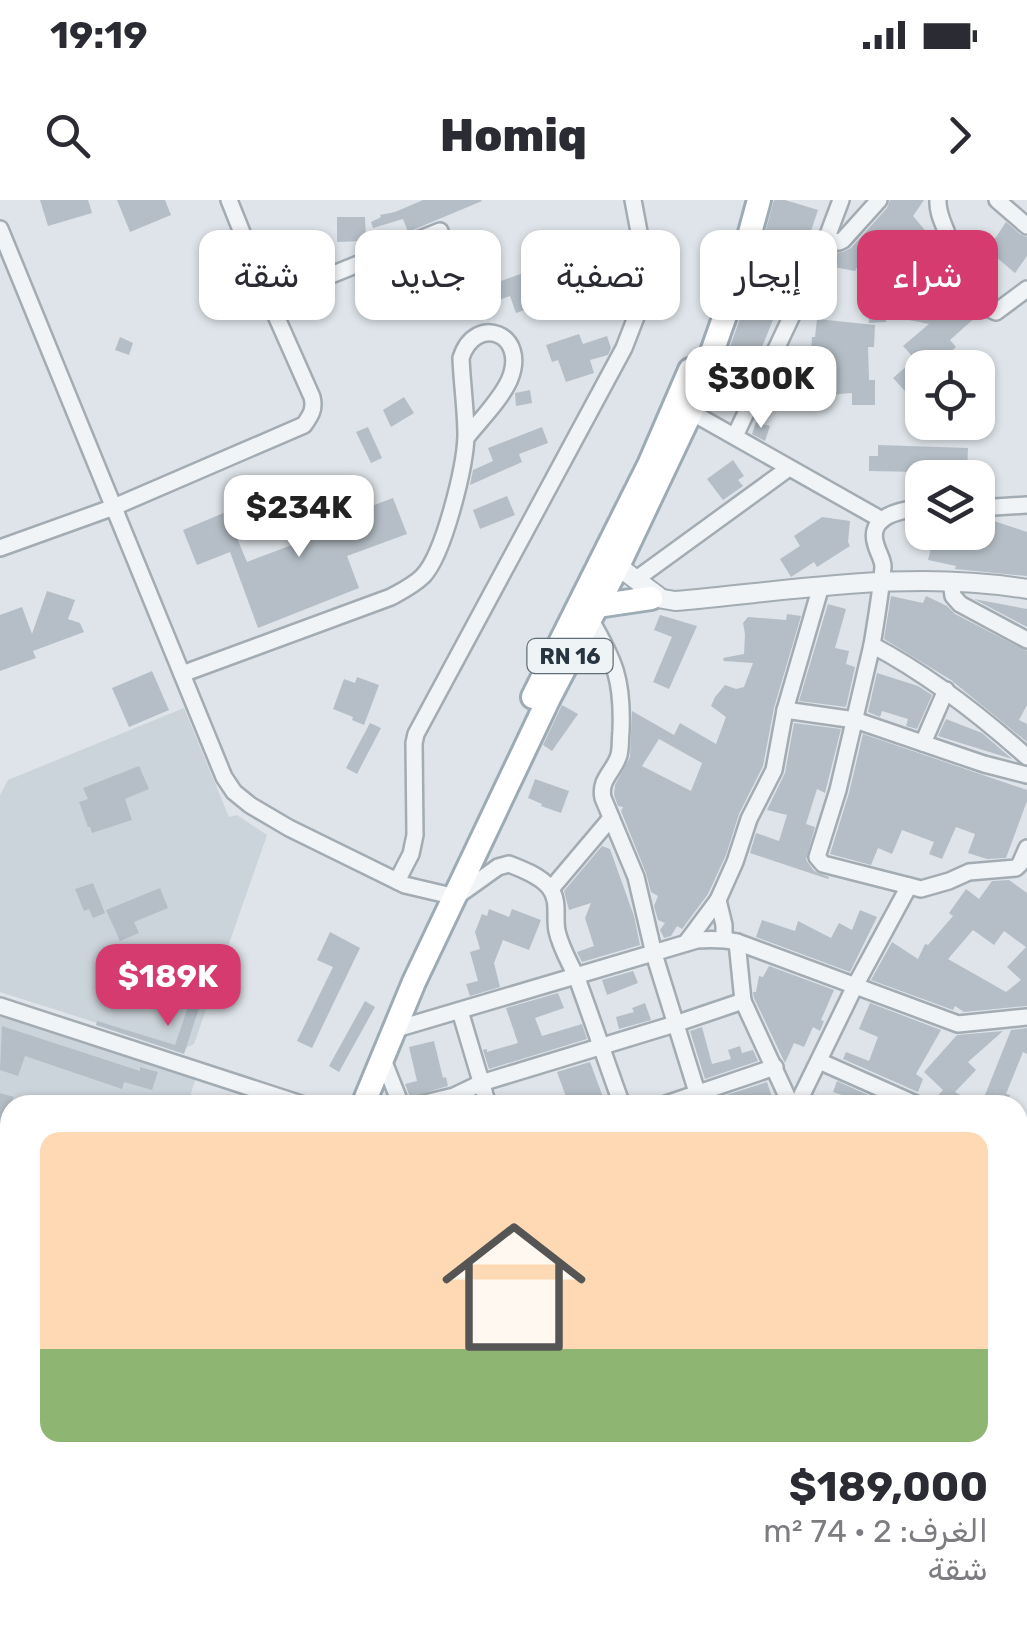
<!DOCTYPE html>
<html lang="ar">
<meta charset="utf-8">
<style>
:root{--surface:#fff;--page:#f2f2f3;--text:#2b2b33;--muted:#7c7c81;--accent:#d53b6e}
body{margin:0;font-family:Rubik,Cairo,sans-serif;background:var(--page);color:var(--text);direction:rtl;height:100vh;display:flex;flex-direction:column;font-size:38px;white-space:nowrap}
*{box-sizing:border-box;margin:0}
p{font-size:32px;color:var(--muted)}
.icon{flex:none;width:55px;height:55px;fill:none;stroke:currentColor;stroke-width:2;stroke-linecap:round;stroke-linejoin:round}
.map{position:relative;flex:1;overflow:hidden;direction:ltr}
.sheet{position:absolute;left:0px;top:895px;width:1028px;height:552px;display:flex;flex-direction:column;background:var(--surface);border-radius:30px 30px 0 0;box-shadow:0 2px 8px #0004;direction:rtl}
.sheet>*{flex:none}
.banner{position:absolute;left:30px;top:30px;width:968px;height:90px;direction:rtl;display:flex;gap:20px}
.controls{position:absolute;left:905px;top:150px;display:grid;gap:20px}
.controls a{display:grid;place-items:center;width:90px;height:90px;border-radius:20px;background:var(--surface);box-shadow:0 2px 8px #0004;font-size:50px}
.price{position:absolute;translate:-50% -85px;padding:0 22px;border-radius:20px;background:#fff;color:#222;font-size:32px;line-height:65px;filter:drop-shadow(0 2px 5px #0008)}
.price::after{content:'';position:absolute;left:50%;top:60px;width:30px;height:22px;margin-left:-15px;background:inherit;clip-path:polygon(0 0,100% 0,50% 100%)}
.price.selected{background:var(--accent);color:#fff}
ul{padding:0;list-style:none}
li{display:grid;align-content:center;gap:20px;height:530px;padding:0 40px}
li span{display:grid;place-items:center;height:310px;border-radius:20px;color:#555}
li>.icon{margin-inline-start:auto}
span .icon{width:180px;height:180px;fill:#fffc;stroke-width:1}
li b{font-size:42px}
.chip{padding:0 35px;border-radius:20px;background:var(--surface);box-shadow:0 2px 8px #0004;font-size:35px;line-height:90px}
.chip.selected{background:var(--accent);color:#fff}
.status{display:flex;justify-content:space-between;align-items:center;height:70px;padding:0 50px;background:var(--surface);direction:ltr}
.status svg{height:28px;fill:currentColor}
header{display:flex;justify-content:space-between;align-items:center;height:130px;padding:0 40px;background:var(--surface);font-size:45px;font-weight:800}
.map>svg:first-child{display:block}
.built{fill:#ccd4db}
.building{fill:#b5bec6;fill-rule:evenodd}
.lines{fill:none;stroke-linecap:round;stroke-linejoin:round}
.minor-casing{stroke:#a3acb3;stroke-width:20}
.tertiary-casing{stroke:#a3acb3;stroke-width:22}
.primary-casing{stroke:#9dabb5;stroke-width:28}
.minor{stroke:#f1f4f7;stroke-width:15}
.tertiary{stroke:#f1f4f7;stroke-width:18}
.primary{stroke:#fff;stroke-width:22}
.labels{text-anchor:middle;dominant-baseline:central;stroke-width:10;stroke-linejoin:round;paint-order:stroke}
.shield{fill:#eef3f6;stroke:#626e77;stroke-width:2.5}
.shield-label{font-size:22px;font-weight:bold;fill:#263540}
</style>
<div class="status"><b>19:19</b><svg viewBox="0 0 49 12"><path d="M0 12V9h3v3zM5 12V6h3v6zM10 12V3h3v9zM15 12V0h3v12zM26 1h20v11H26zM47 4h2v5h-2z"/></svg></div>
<header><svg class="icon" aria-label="forward" viewBox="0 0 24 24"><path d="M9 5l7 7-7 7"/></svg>Homiq<svg class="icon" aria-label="search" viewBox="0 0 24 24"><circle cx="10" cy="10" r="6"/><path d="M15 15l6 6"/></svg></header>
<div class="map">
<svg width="1027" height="1446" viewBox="0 0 1027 1446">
<rect width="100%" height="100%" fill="#dee4e9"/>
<g class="built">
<path d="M184,508L229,617L237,615L267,635L194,844L182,850L0,792V595L8,580Z"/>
<path d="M0,811L197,875L187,905H10V977L0,972Z"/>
</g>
<g class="building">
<path d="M40,0H88L92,13L48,26Z"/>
<path d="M117,0H165L171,15L130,32Z"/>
<path d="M423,0H481L482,1L408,32L403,19L373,28L371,22L381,17L380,15L395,12Z"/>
<path d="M774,0H785L818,10L796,76L791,74L782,102L749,91Z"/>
<path d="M890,0H924L913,16L929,35L905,54L940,48V54L934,62L963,100L978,115L950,140L956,147L932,168H908L919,178L905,191L893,178L915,159L903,146L929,124L894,117L910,95L913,80L889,75L884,79L860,62L855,71L828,66L833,53L843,52L851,48L887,8Z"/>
<path d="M337,17H365L366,41L337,42Z"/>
<path d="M1006,22L1020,34L1027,37V56L1015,73L983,46L990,37L994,40Z"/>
<path d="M554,62L566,95L516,113L510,96L488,104L490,109L462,119L451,90L448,92L442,80L456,74L461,84L497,71L501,81Z"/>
<path d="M748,96L773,120L749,179L728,200L721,193L718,196L713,195Z"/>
<path d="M886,107V122L869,123L868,108Z"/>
<path d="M817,119L875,125L874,147H868L869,180H875V205H852V193L816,196V187L797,188V170H810L812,137H815Z"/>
<path d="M579,134L583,144L607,136L611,148L608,155L590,160L594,173L566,182L558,160L552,162L546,145Z"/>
<path d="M120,137L133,143L129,155L115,150Z"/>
<path d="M530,190L532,203L516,206L515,193Z"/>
<path d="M404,197L414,213L391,227L383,210Z"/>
<path d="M756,222L770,226L765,241L752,234Z"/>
<path d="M368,227L382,258L371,263L356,232Z"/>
<path d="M542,227L548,243L519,254L522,262L470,285L473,270L493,261L488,248Z"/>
<path d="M878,245L968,248L967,273L869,271V256H878Z"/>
<path d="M733,260L744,276L738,280L743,286L723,300L707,279Z"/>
<path d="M507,296L515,315L480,329L473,310Z"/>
<path d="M393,298L407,334L347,356L359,388L258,428L230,352L197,365L183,330L226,312L247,362L321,334L318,326Z"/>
<path d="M822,317L850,321L848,342L850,346L817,367L814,362L791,377L780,359L800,346L794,336Z"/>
<path d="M978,319H988L1027,332V376L955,369L956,366L928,360L935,332H978Z"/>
<path d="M47,391L75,400L68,419L80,423L84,432L33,451L36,458L0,471V415L22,407L32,434Z"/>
<path d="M891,396L923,403L926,396L947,406L955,414L1027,451V505L1019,520L1027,524V542L951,480L884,439Z"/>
<path d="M974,399L1027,409V427Z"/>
<path d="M828,404L846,409L835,448L849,451L846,464L855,467L846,507L799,501Z"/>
<path d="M787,414L801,416L774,508L763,566L739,614L726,655L708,694L682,729L677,726L671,736L664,738L660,730L665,723L658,720L654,706L658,696L651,692L646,673L621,611L623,607L618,606L614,595L615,585L630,557L632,511L674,535L680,523L716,544L726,517L711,506L715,497L725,485L736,489L744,487L753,463L724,461L723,458L744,454L745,434L743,423L748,417L786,420ZM659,539L702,563L691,591L642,566Z"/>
<path d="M660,415L697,426L669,489L653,482L672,437L654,430Z"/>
<path d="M152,471L169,510L129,527L112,488Z"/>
<path d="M877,473L918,486L932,495L917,529L906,526L908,519L882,511L880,517L868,512Z"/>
<path d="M357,477L379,485L364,525L352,520L353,517L333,509L344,479L355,483Z"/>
<path d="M562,505L578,514L552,551L543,545Z"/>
<path d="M946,519L982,533L1012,559L938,536Z"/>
<path d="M370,523L381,528L357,574L346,568Z"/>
<path d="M794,523L841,529L825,593L817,589L806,624L815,627L806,660L814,671L829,677L828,679L750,653L756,633L779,641L787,615L767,610L785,573Z"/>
<path d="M863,534L1027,590V601L1006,658L987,659L968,653L975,634L956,627L942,659L929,654L934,642L902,630L892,654L878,648L871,665L830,654L849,593Z"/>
<path d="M139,566L149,589L125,599L132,620L92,633L90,627H88L79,602L88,599L83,588Z"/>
<path d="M535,579L569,591L561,613L541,606L542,604L528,598Z"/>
<path d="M602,646L610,649L634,716L640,745L582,762L577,752L594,746L585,718L591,703L569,710L564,691Z"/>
<path d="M1009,680L1027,693V806L964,812L955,806L953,810L871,780L892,742L918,759L925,744L928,745L953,716L949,713L966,689L979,699L992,681ZM973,730L994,745L1004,731L1026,747L1007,767L1021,780L1006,792L948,759Z"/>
<path d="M93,683L105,713L93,718L89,709L84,711L75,689Z"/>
<path d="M160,688L168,708L134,722L139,733L120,741L106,710Z"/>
<path d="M489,709L509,717L512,709L541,720L529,750L503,740L494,763L500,787L470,796L466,784L478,781L470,752L480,749L475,732L482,714L487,716Z"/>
<path d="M860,710L877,717L850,772L756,737L762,720L795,731L798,721L831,738L839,723L852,730Z"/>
<path d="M330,732L360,748L312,848L297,841L333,767L317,760Z"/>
<path d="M769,766L834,790L821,820L824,821L820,831L813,827L804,847L794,843L785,863L754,798L753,792H756L759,776L763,777Z"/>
<path d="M633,771L638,783L607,795L602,780Z"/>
<path d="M558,793L564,808L535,818L542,836L582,824L587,839L489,869L483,850L487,849V852L518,843L506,808Z"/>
<path d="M192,795L202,799L184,854L96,825L97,821L175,845Z"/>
<path d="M365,801L375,807L339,872L329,866Z"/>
<path d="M645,803L651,820L619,829L616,817L634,812L632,808Z"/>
<path d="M870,803L941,830L916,874L923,879L918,892L843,859L846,852L869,861L878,837L859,829Z"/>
<path d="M2,826L140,871V867L158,872L152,890L124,882L122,889L25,856L18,876L0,870Z"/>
<path d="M702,827L712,864L731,859L728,850L740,846L742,853L753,850L758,861L705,879L690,831Z"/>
<path d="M1027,828V854L1023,852L1006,894L1010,895L1006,905H981L1011,830Z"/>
<path d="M1003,831L968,862L976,870L955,892L978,905H929L943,890L924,872L957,835Z"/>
<path d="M434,841L443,878L446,877L448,886L410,897L405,884L417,881L409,847Z"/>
<path d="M590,862L606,905H569L557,872Z"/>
<path d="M837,881L890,905H861V901L833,892Z"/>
<path d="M767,882L773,900L756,905H712L711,900Z"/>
<path d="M0,893L14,897L10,905L2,935H0Z"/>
<path d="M0,944L10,947V985L0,980Z"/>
<path d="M10,1016V1087L0,1081V1038Z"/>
<path d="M10,1134V1181L0,1177V1157Z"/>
<path d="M10,1220V1298L0,1295V1225Z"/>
</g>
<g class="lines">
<defs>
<g id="minor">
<path d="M938,0C937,14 945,26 949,39C951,47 952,56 954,64C959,81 980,107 996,112L1027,89"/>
<path d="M997,0L1027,26"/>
<path d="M0,29L224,577L234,592L250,605L289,628L405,685L456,697L498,667L509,664C522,669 540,676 549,687C560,700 554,716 557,731C561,749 571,764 578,781C593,822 607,864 622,905"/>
<path d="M825,40L839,42L843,40L879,0"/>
<path d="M269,100L440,31"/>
<path d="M691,212L882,320"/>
<path d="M735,236L820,56L841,0"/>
<path d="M922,307C903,310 866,315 876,345C878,353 883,359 883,367C881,392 876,421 872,445C929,475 979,514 1027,557"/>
<path d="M978,308L1027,305"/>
<path d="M0,348L114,307L304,225C311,215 315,209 312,197L269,100L229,0"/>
<path d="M635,380L789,268"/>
<path d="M951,382L953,396L960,404L1027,440"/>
<path d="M821,386L785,510L855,520L984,564L1027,575"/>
<path d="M589,417C615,461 623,480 621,531C620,539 621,547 619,555C614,572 599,579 603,598L636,677L654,754L701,905"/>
<path d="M872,445L838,590L817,657L823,664L921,689L949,681L969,672L1016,668L1020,664L1027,648"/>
<path d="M182,474L391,397C402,391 414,385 423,376C444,354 465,267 466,236C466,210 462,184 461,158C475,113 530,133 509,181C499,202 480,220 466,238"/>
<path d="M923,543L946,490"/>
<path d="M397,681L411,654L415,635L414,543L416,534L624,148L636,117L643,83L644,58L633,0"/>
<path d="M551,689L611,618"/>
<path d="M718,700L724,725V739"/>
<path d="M737,742L743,801L791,905"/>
<path d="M686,743L718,700L735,662L749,619L774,570L785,510"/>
<path d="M0,806L304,905"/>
<path d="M460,811L488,905"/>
<path d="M393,830L697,740C711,739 723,739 737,742L958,824L1027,817"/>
<path d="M382,857L401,905"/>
<path d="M819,861L918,905"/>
<path d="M417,905L454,896L481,883L675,824L743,801"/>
<path d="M663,905L775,867"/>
<path d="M797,905L855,786L909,686"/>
<path d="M1018,970L1027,946"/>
<path d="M1018,1116L1027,1125"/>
<path d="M1018,1149L1027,1143"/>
<path d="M0,1214L5,1208L10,1206"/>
<path d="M1018,1252L1027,1247"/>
<path d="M0,1345L10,1336"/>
<path d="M1018,1386L1027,1383"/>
<path d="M168,1438L169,1446"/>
<path d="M419,1438L422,1446"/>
<path d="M556,1438L558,1446"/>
<path d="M623,1438L627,1446"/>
<path d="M770,1438L774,1446"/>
<path d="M821,1438L824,1446"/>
<path d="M186,1446L255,1438"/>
<path d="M924,1446L934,1438"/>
</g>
<g id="tertiary">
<path d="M611,361L658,396"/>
<path d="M640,395L675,401C792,391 910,369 1027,389"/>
</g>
<g id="primary">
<path d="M597,406L651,398"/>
<path d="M533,497L649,265L690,170"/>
<path d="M363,905L414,782L549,498L618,366L691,212L736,84L759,0"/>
<path d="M322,1438L325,1446"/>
</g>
</defs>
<use href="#minor" class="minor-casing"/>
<use href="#tertiary" class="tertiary-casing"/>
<use href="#primary" class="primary-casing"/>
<use href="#minor" class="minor"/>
<use href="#tertiary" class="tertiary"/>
<use href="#primary" class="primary"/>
</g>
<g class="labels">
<rect class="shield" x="527.5" y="439" width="85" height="34" rx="8"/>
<g class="shield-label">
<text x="570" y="456">RN 16</text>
</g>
</g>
</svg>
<div class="controls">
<a><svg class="icon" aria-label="locate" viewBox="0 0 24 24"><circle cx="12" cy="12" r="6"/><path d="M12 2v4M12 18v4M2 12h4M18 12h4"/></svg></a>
<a><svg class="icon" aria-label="layers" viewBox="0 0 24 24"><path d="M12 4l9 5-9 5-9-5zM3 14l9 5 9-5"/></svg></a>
</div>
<b class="price" style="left:761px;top:231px">$300K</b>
<b class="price" style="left:299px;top:360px">$234K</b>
<b class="price selected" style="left:168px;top:829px">$189K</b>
<div class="banner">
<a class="chip selected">شراء</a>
<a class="chip">إيجار</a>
<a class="chip">تصفية</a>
<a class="chip">جديد</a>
<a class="chip">شقة</a>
</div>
<section class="sheet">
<ul>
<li><span style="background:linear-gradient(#ffd9b3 70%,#8fb573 0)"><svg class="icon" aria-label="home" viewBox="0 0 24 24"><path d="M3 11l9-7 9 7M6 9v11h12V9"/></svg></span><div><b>$189,000</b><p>الغرف: 2 · 74 m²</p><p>شقة</p></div></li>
</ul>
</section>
</div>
